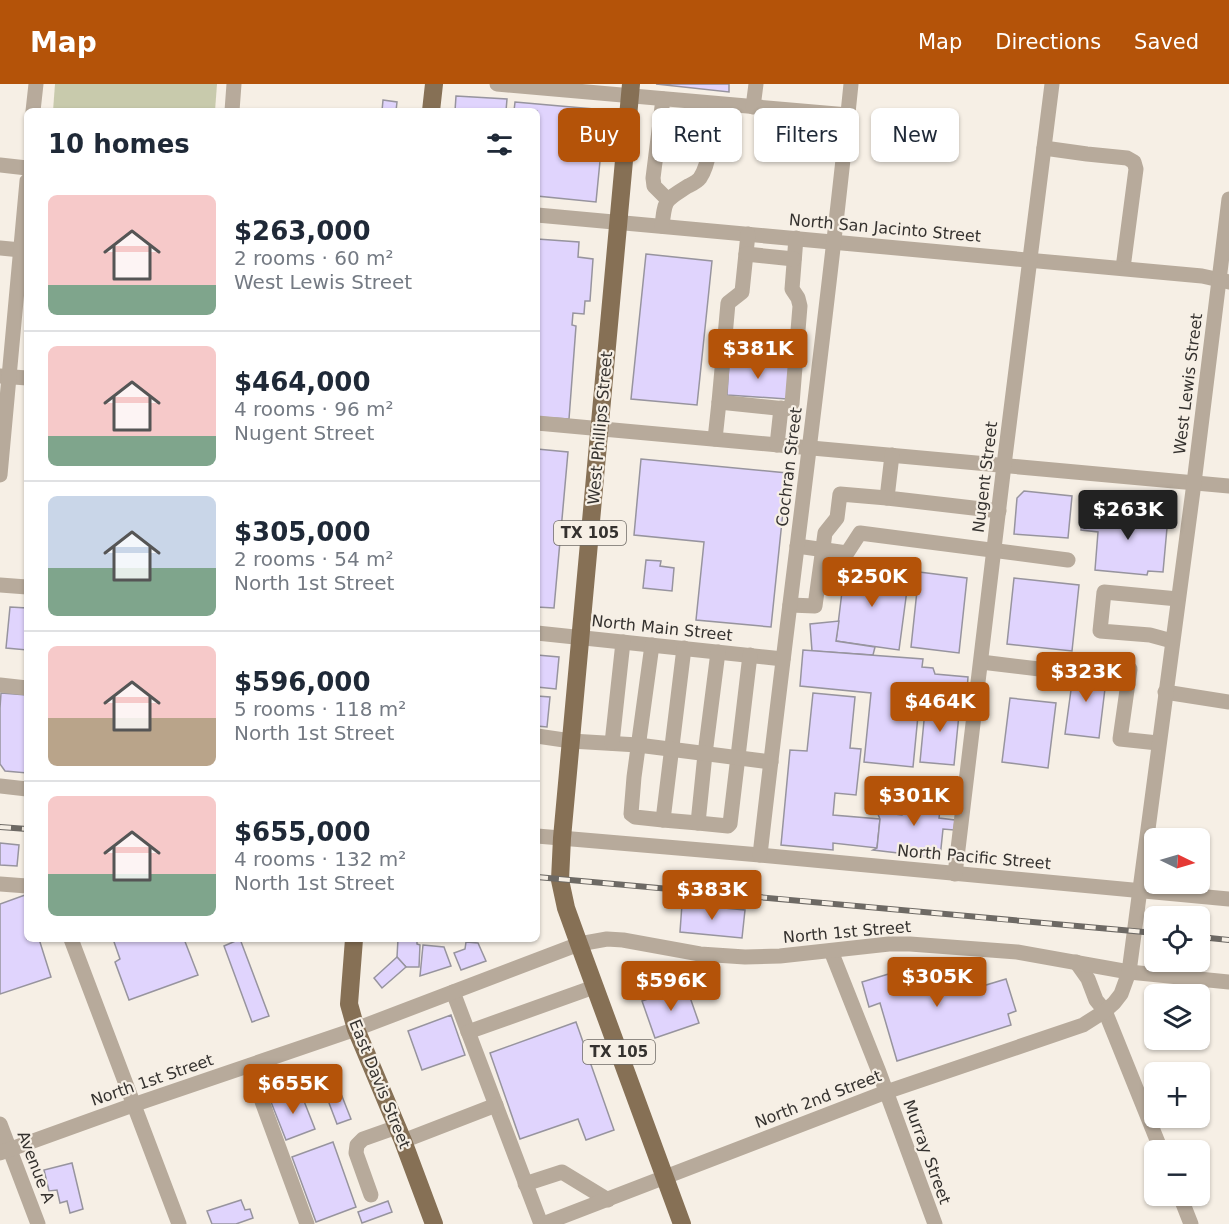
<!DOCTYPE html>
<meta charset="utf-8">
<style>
:root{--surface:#fff;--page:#f6f6f7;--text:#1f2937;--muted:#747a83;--line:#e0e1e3;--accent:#b45309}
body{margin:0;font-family:"DejaVu Sans",sans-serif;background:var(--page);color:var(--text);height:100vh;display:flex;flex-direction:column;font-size:22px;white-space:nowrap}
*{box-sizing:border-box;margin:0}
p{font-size:20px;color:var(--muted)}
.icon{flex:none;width:33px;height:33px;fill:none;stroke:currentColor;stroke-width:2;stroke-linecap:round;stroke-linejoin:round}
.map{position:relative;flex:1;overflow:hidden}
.details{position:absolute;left:24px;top:24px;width:516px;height:834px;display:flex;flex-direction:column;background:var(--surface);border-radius:9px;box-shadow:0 2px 4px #0004}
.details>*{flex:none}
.banner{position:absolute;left:558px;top:24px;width:570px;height:54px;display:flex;gap:12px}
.needle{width:39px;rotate:95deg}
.controls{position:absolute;left:1144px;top:744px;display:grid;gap:12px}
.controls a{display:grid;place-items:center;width:66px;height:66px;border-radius:9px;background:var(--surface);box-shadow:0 2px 4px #0004;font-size:30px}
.price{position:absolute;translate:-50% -51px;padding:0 14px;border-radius:6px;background:var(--accent);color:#fff;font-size:20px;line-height:39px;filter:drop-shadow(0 2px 3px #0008)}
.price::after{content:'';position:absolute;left:50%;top:36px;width:18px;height:14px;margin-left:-9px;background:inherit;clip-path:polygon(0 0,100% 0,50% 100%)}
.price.selected{background:#222;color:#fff}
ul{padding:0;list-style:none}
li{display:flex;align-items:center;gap:18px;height:150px;padding:0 24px}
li+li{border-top:2px solid var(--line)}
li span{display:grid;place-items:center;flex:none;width:168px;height:120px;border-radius:9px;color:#555}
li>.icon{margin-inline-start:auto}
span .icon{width:72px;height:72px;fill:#fffc;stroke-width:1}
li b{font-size:26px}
h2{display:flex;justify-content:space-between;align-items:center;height:72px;padding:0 24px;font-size:26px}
.tag{padding:0 21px;border-radius:9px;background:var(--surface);box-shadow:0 2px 4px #0004;font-size:21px;line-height:54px}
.tag.selected{background:var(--accent);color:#fff}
header{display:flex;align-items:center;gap:36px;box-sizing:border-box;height:84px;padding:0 30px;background:var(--accent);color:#fff}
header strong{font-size:28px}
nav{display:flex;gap:33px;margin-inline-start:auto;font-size:21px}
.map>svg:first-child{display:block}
.green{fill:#c8caac}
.building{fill:#e0d4fd;stroke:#97949e;stroke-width:1.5}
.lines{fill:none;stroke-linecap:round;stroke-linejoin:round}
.minor{stroke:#b7aa9b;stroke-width:15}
.major{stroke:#867055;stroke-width:18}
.rail-casing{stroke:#6d6964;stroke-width:6}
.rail{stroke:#f6efe5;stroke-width:4;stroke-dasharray:11;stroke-linecap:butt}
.labels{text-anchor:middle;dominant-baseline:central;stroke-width:4.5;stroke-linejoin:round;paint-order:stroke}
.shield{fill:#f6efe5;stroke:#6f6b66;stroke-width:1.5}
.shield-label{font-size:15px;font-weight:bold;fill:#35322f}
.street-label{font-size:16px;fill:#35322f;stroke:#f6efe5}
</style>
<header>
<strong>Map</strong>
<nav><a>Map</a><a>Directions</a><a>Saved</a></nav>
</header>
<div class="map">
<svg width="1229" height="1140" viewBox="0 0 1229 1140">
<rect width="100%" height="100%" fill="#f6efe5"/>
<path class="green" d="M55,0H217L215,27H53Z"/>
<g class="building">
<path d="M656,0H729V8Z"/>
<path d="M456,12L507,15L506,27H455Z"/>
<path d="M383,16L397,18L396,27H382Z"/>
<path d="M515,18L605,26L596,118L537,112V27H514Z"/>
<path d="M537,155L579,158L578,173L593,175L590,217H585L584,230L573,229L572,241L576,242L569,335L537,333Z"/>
<path d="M646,170L712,177L697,321L631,315Z"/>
<path d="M729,277L790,281L787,315L727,311Z"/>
<path d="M537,365L568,368L554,524L537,523Z"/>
<path d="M641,375L787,389L771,543L696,536L704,458L634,451Z"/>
<path d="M1024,407L1072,412L1068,454L1014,450L1017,414Z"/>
<path d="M1082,425L1168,433L1163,488L1148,487L1147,491L1095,486L1098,448L1081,446Z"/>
<path d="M646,476L661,477L660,482L674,484L672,507L643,504Z"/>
<path d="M845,483L909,491L899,566L836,557Z"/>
<path d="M919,488L967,494L959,569L911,563Z"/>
<path d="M1014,494L1079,501L1072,567L1007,560Z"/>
<path d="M10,523L27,524V566L6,564Z"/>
<path d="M839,537L836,557L875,563L873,571L812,567L810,540Z"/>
<path d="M803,566L923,575L922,583L933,584L935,590L968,593L967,607L933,604L932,612L920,611L913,683L864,678L871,609L800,602Z"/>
<path d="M537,571L559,573L556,605L537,603Z"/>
<path d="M1074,584L1107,588L1099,654L1065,650Z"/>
<path d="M1,609L27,611V689L5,687L0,680V624Z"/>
<path d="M813,609L855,613L850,664L861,665L856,711L835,709L833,731L880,735L877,764L833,759V766L781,761L790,666L807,667Z"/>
<path d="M537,612L550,613L547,643L537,642Z"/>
<path d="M1010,614L1056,619L1048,684L1002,678Z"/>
<path d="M926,616L960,620L954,681L920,678Z"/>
<path d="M905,708L942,712L939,734L955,736L954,746L943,745L940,774L873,766L877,764L880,735L877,728L902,731Z"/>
<path d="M0,759L19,761L17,782L0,781Z"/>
<path d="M25,811L27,818V855H39L51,893L0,910V820Z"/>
<path d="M682,820L745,826L742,854L680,848Z"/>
<path d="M113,855H184L198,891L129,916L115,878L120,875Z"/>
<path d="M240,855L269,932L252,938L224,862Z"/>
<path d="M398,855H417V860L420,861L419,883H406L397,873Z"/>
<path d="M466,858L478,859L486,877L461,886L454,869L465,865Z"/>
<path d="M423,861L444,863L451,882L420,892Z"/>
<path d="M397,873L406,883L382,904L374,894Z"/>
<path d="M925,879L929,892L968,879L976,904L1006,895L1016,927L1008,930L1011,941L897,977L880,919L869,923L862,898Z"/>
<path d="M686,902L699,939L655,954L642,917Z"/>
<path d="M451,931L465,971L422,986L408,947Z"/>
<path d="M576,938L614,1046L586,1056L578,1035L520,1055L490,969Z"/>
<path d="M334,992L351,1035L337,1040L321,998Z"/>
<path d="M300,1007L315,1045L286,1056L271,1018Z"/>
<path d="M333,1058L356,1123L316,1138L292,1073Z"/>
<path d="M72,1079L83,1125L70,1129L67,1117L60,1119L57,1106L49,1107L44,1086Z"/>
<path d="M241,1116L245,1126L250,1125L253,1134L236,1140H212L207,1127Z"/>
<path d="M388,1117L392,1128L362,1139L358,1128Z"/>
</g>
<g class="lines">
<g class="minor">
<path d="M497,0L848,31"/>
<path d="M663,15L653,94L654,102L668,116"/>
<path d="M753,23L756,0"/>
<path d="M33,27L36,0"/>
<path d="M232,27L234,0"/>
<path d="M1044,64L1087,70L1127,74L1134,78L1136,85L1123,184"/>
<path d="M0,81L27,84"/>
<path d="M537,131L1202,192L1229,198"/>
<path d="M662,142C665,114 665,117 688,102C692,100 697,98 700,94C711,78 713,40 715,20"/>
<path d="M748,150L742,208L728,219L719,318L786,325L792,320L800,222L798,214L792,205L796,154"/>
<path d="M0,164L21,166"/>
<path d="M746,170L794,175"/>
<path d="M0,292L27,294"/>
<path d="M537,339L1229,402"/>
<path d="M715,355L719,318"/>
<path d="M777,361L781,324"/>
<path d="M892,371L887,414L999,427"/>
<path d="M0,391L27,97"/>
<path d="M797,462L847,469L860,449L1068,476"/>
<path d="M0,501L27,503"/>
<path d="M790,521L815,522L825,449L837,434L840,410L887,414"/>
<path d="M537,549L783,575"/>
<path d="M1172,557L1150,551L1100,547L1104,508L1178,515"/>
<path d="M652,561L634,693L631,730L635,733L663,736"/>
<path d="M684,564L663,736L698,739"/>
<path d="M718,568L705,670L698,739L728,742L730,740L750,571"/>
<path d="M981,578L1056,587"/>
<path d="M1130,585L1120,655L1158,659"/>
<path d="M0,601L27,604"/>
<path d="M1165,608L1229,618"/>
<path d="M537,652L571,657L638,661L771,678"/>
<path d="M612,659L623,558"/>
<path d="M0,702L27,705"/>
<path d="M537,752L760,771L1229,815"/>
<path d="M760,771C789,514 825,257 851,0"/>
<path d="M955,790L1004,381L1052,0"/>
<path d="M0,800L27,802"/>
<path d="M71,855L179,1140"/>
<path d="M831,867L879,988L935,1140"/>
<path d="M1076,878L1088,895L1096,916L1105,927L1161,1066"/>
<path d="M453,908L541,1140"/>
<path d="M468,948L594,903"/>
<path d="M249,982L307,1140"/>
<path d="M0,1040L38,1140"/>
<path d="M403,1057L496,1021"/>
<path d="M0,1069L133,1021L356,945L579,860L607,855L623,856L700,870L745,873L780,872L889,860H910L1017,868L1129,888L1229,898"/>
<path d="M525,1100L562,1088L608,1116"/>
<path d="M371,1111L356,1069L357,1061L363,1055L397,1043"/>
<path d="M1180,1112L1191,1140"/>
<path d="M543,1140L886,1008L1083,941L1105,927L1114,919L1121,910L1129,888L1194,399L1229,115"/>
</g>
<g class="major">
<path d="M631,0L562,754L560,796L566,824L579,860L682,1140"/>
<path d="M431,27L434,0"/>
<path d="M354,855L349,920L356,945L403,1057L434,1140"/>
</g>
<defs>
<g id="rail">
<path d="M0,743L27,745"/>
<path d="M537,793L1155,849"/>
<path d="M1200,853L1229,856"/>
</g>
</defs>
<use href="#rail" class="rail-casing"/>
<use href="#rail" class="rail"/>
</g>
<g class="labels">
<g class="shield">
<rect x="554" y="437" width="72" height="24" rx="4.5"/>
<rect x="583" y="956" width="72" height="24" rx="4.5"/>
</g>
<g class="shield-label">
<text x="590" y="449">TX 105</text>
<text x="619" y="968">TX 105</text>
</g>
<g class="street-label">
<text transform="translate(885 144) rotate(5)">North San Jacinto Street</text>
<text transform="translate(1188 300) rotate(-83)">West Lewis Street</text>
<text transform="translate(600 344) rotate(-85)">West Phillips Street</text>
<text transform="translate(789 383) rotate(-83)">Cochran Street</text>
<text transform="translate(985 393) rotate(-83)">Nugent Street</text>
<text transform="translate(662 544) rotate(6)">North Main Street</text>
<text transform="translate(974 773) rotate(5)">North Pacific Street</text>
<text transform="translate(847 848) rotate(-5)">North 1st Street</text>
<text transform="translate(152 996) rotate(-19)">North 1st Street</text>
<text transform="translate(380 1000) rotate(68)">East Davis Street</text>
<text transform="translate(818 1015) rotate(-21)">North 2nd Street</text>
<text transform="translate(927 1068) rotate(70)">Murray Street</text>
<text transform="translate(36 1083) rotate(69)">Avenue A</text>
</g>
</g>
</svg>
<div class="controls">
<a><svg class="needle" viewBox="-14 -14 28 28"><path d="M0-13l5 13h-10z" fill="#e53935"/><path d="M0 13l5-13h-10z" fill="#747a83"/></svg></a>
<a><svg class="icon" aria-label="locate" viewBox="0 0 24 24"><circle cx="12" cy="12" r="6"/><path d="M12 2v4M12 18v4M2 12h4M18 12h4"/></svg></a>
<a><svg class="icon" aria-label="layers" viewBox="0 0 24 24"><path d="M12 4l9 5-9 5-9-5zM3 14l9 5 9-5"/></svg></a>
<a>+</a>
<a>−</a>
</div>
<b class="price" style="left:758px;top:296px">$381K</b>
<b class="price selected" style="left:1128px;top:457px">$263K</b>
<b class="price" style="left:872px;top:524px">$250K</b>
<b class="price" style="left:1086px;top:619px">$323K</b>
<b class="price" style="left:940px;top:649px">$464K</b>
<b class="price" style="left:914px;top:743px">$301K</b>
<b class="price" style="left:712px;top:837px">$383K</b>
<b class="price" style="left:937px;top:924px">$305K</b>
<b class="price" style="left:671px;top:928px">$596K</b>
<b class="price" style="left:293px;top:1031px">$655K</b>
<div class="banner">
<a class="tag selected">Buy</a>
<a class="tag">Rent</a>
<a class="tag">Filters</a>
<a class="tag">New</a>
</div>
<section class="details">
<h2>10 homes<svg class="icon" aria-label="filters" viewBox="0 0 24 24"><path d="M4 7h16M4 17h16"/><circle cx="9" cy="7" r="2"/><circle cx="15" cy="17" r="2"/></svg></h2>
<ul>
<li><span style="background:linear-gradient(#f6c9c9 75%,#7fa58c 0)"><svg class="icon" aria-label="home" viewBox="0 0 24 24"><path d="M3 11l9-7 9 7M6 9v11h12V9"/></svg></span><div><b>$263,000</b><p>2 rooms · 60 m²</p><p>West Lewis Street</p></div></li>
<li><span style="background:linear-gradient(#f6c9c9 75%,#7fa58c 0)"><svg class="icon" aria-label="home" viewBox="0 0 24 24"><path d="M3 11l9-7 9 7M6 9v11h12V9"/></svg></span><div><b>$464,000</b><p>4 rooms · 96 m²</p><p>Nugent Street</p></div></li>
<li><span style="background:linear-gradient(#c9d6e8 60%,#7fa58c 0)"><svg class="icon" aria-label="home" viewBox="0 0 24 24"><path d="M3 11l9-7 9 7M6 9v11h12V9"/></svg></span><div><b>$305,000</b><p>2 rooms · 54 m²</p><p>North 1st Street</p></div></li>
<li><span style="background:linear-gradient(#f6c9c9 60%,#b9a48a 0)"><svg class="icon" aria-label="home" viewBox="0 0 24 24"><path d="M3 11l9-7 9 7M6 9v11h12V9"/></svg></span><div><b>$596,000</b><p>5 rooms · 118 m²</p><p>North 1st Street</p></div></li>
<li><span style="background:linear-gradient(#f6c9c9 65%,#7fa58c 0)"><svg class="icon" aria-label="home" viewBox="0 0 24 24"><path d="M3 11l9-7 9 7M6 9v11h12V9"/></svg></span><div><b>$655,000</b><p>4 rooms · 132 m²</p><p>North 1st Street</p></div></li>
</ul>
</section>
</div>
